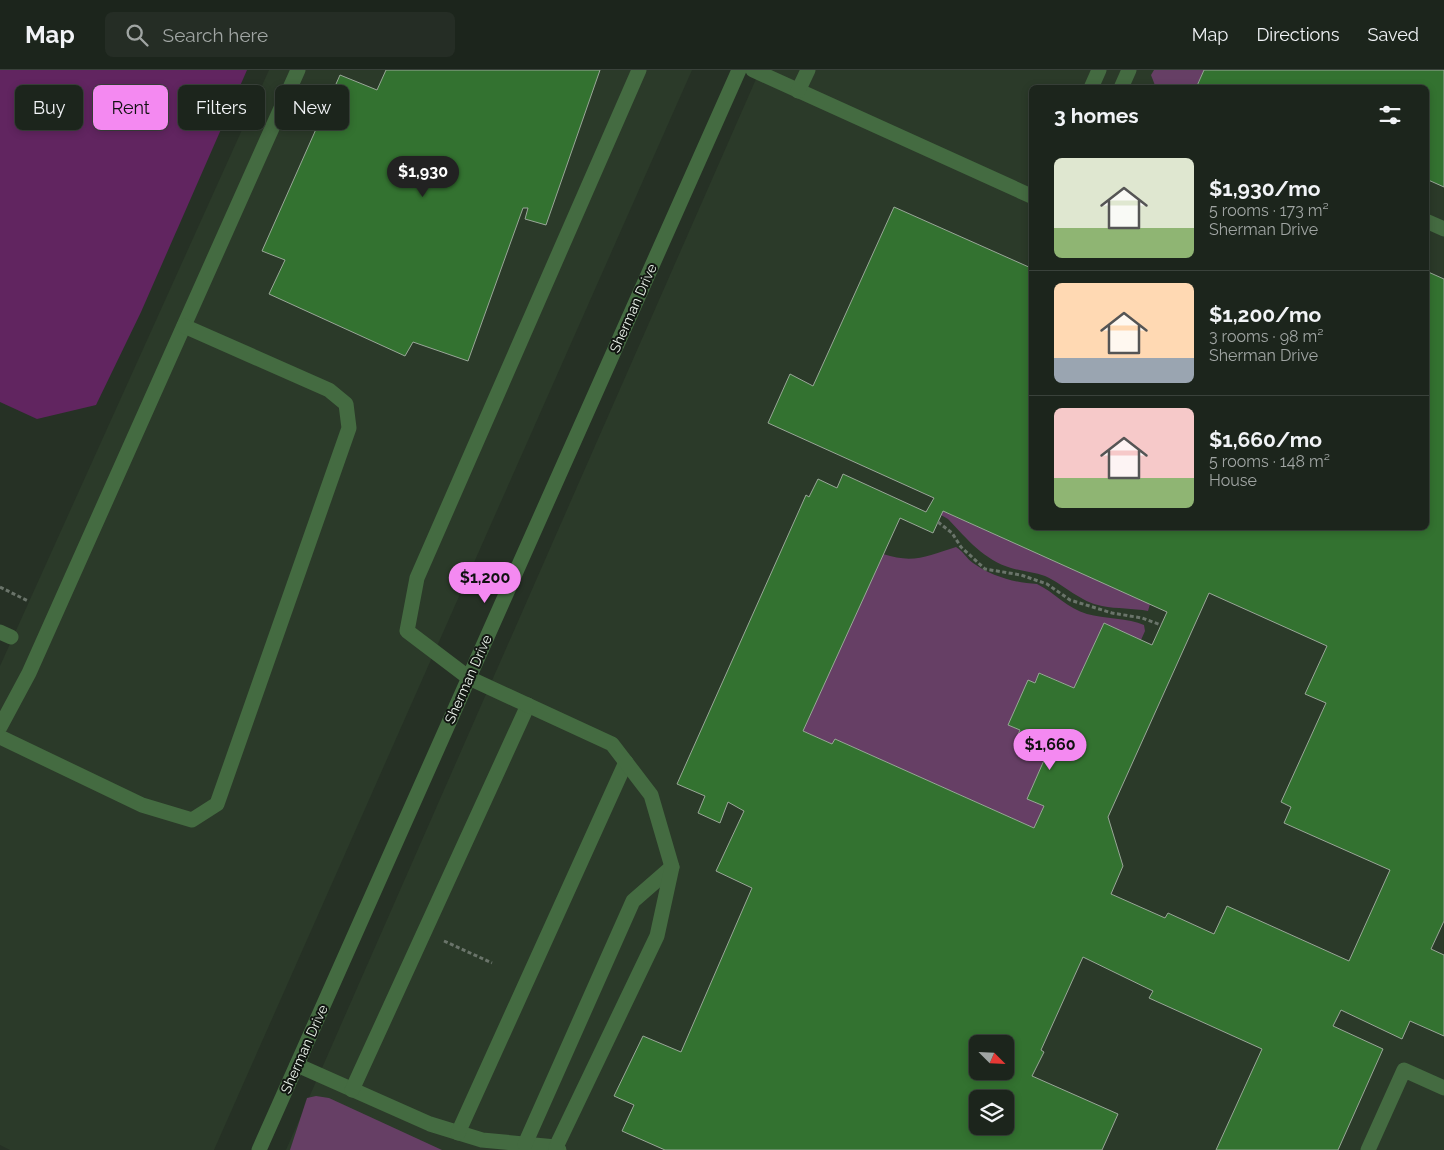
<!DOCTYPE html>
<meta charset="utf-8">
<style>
:root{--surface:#1c251c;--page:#252d25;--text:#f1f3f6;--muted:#a0a5a3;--line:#3a423b;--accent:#f489f1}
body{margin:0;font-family:Raleway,sans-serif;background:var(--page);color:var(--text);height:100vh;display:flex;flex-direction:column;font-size:19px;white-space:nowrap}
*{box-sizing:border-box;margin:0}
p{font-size:16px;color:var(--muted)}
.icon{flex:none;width:28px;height:28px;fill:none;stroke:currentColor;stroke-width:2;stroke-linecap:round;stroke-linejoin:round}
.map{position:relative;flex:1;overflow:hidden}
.panel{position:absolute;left:1029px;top:15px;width:400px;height:445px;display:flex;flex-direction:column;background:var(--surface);border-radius:8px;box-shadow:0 2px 8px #0003,0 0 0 1px var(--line)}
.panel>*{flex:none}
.top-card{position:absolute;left:15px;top:15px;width:475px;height:45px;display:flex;gap:10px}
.needle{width:32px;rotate:114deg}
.controls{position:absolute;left:969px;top:965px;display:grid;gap:10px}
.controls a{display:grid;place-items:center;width:45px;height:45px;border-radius:8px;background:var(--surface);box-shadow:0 2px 8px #0003,0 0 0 1px var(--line);font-size:25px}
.price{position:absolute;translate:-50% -42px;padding:0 11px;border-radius:18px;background:var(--accent);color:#111;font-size:16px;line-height:32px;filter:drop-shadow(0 1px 2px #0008)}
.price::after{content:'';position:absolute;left:50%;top:30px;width:15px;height:11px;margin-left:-8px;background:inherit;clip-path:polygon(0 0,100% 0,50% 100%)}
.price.current{background:#222;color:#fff}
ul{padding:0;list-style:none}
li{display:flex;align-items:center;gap:15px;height:125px;padding:0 25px}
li+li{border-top:1px solid var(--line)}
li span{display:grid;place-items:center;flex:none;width:140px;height:100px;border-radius:8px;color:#555}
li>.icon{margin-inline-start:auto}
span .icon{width:60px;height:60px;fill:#fffc;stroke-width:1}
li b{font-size:21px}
h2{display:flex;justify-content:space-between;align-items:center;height:60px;padding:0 25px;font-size:21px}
.tag{padding:0 18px;border-radius:8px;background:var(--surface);box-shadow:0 2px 8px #0003,0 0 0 1px var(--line);font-size:18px;line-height:45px}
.tag.current{background:var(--accent);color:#111}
header{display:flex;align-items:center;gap:30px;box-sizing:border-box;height:70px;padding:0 25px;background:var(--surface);border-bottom:1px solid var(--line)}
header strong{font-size:24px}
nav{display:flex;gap:28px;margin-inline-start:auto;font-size:18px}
.search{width:350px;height:45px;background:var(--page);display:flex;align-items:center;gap:12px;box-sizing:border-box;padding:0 18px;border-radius:8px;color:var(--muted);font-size:19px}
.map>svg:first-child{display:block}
.built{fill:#2b3a29;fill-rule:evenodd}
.green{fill:#663f65}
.water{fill:#612560}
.building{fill:#337230;stroke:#99a798;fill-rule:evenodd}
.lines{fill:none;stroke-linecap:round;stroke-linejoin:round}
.path{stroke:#6a746a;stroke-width:3;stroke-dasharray:4 2.5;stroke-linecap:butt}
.minor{stroke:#446b41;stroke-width:15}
.labels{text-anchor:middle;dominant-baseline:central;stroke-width:4;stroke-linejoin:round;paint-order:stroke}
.street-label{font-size:14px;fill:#eef6ee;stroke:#121712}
</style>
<header>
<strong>Map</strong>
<div class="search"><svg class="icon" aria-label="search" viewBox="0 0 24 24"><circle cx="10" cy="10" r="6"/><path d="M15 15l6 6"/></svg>Search here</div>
<nav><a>Map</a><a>Directions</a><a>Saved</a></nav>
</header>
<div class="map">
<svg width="1444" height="1080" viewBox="0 0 1444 1080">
<rect width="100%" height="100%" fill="#263125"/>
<g class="built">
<path d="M269,0H692L214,1080H10L0,1075V596Z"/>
<path d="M760,0H1444V1080H286ZM1031,18H1426V458H1031ZM978,974H1005V1001H978ZM978,1029H1005V1056H978Z"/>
</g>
<g class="green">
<path d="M1154,0H1204L1196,17L1156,18L1151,5Z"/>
<path d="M943,441L1150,534L1148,541C1133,538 1117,539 1102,536C1080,532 1065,515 1045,506C1034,502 1022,501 1011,498C984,490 967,469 948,449L941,445Z"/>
<path d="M956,477C963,481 967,489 973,493C991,506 1015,513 1037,514C1054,522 1068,539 1087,544C1104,549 1129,548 1144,555L1145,561L1141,570L1104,553L1074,618L1040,603L1008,655L1020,660L1014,674L1045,688L1027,729L1044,736L1034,758L835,669L832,674L803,661L883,484C913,494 928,486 956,477Z"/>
<path d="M316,1026L329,1028L442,1080H290L307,1028Z"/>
</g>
<path class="water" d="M0,0H247L141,242L96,335L37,349L0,332Z"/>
<g class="building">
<path d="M386,0H600L546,155L525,149L528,138H523L468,291L413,272L405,286L269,224L285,190L262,181L340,5L377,20Z"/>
<path d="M1204,0H1444V117L1426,109V18H1196Z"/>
<path d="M894,137L1031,198V458H1426V201L1444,209V851L1431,879L1444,885V966L1410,951L1402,969L1341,940L1333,956L1383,979L1338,1080H1216L1262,979L1149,928L1153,921L1083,887L1041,980L1044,982L1032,1006L1118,1044L1102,1080H665L622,1061L634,1035L614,1026L643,966L681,982L752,818L716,801L744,741L728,732L720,753L698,743L705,726L677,714L806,425L809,427L818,409L837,418L843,404L926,442L934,428L768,353L790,304L813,316ZM943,441L1167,542L1152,575L1104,553L1074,618L1039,603L1035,613L1028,610L1008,655L1020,660L1014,674L1045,688L1027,729L1044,736L1034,758L835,669L832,674L803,661L900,448L933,463ZM1209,523L1327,576L1305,624L1326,633L1281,732L1291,737L1284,753L1390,800L1349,891L1227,836L1214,864L1168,843L1165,848L1111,824L1123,796L1108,747ZM978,974H1005V1001H978ZM978,1029H1005V1056H978Z"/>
</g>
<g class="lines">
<g class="path">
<path d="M938,452L952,463L961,477L985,499L1021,505L1047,514L1070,530L1112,543L1142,548L1161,555"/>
<path d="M0,517L28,531"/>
<path d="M444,871L492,893"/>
</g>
<g class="minor">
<path d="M753,0L1031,126"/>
<path d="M1091,18L1099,0"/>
<path d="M1121,18L1129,0"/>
<path d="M798,21L808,0"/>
<path d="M1426,151L1444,159"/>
<path d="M0,562L11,567"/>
<path d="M0,657L29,603L298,0"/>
<path d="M0,667L142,735L192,750L217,734L349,358L346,334L329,320L184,256"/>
<path d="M297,995L430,1054L482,1070L556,1077L559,1080"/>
<path d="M352,1020L528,635"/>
<path d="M458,1063L626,692"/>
<path d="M525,1074L633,831L672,797"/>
<path d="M556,1077L657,866L672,797L651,725L612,674L469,608L407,561L417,508L639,0"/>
<path d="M259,1080L739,0"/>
<path d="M1368,1080L1404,1000L1444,1018"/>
</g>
</g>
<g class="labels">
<g class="street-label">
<text transform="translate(633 238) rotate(-66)">Sherman Drive</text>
<text transform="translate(468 609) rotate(-66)">Sherman Drive</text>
<text transform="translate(304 979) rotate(-66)">Sherman Drive</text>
</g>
</g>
</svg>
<div class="controls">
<a><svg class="needle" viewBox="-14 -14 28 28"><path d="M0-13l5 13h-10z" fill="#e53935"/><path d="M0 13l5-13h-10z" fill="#a0a5a3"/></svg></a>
<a><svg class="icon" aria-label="layers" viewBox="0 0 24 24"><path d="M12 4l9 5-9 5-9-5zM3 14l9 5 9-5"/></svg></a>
</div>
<b class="price current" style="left:423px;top:128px">$1,930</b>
<b class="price" style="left:485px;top:534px">$1,200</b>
<b class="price" style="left:1050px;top:701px">$1,660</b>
<div class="top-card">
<a class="tag">Buy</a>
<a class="tag current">Rent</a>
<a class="tag">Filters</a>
<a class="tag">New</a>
</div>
<section class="panel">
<h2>3 homes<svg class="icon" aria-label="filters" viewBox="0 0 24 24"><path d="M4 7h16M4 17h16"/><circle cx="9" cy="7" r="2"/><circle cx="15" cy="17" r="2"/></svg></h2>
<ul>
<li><span style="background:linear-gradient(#dfe7d0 70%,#8fb573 0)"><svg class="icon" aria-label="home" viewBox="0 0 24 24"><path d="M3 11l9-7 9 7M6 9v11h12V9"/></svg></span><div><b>$1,930/mo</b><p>5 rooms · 173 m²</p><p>Sherman Drive</p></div></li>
<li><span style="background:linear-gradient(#ffd9b3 75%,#9aa5b1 0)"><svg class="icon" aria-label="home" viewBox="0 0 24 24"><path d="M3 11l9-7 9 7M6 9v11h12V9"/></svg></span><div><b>$1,200/mo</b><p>3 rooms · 98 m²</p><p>Sherman Drive</p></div></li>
<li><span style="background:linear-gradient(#f6c9c9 70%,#8fb573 0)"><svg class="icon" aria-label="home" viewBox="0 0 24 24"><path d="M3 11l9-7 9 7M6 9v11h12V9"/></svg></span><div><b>$1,660/mo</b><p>5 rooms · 148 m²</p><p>House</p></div></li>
</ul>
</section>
</div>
